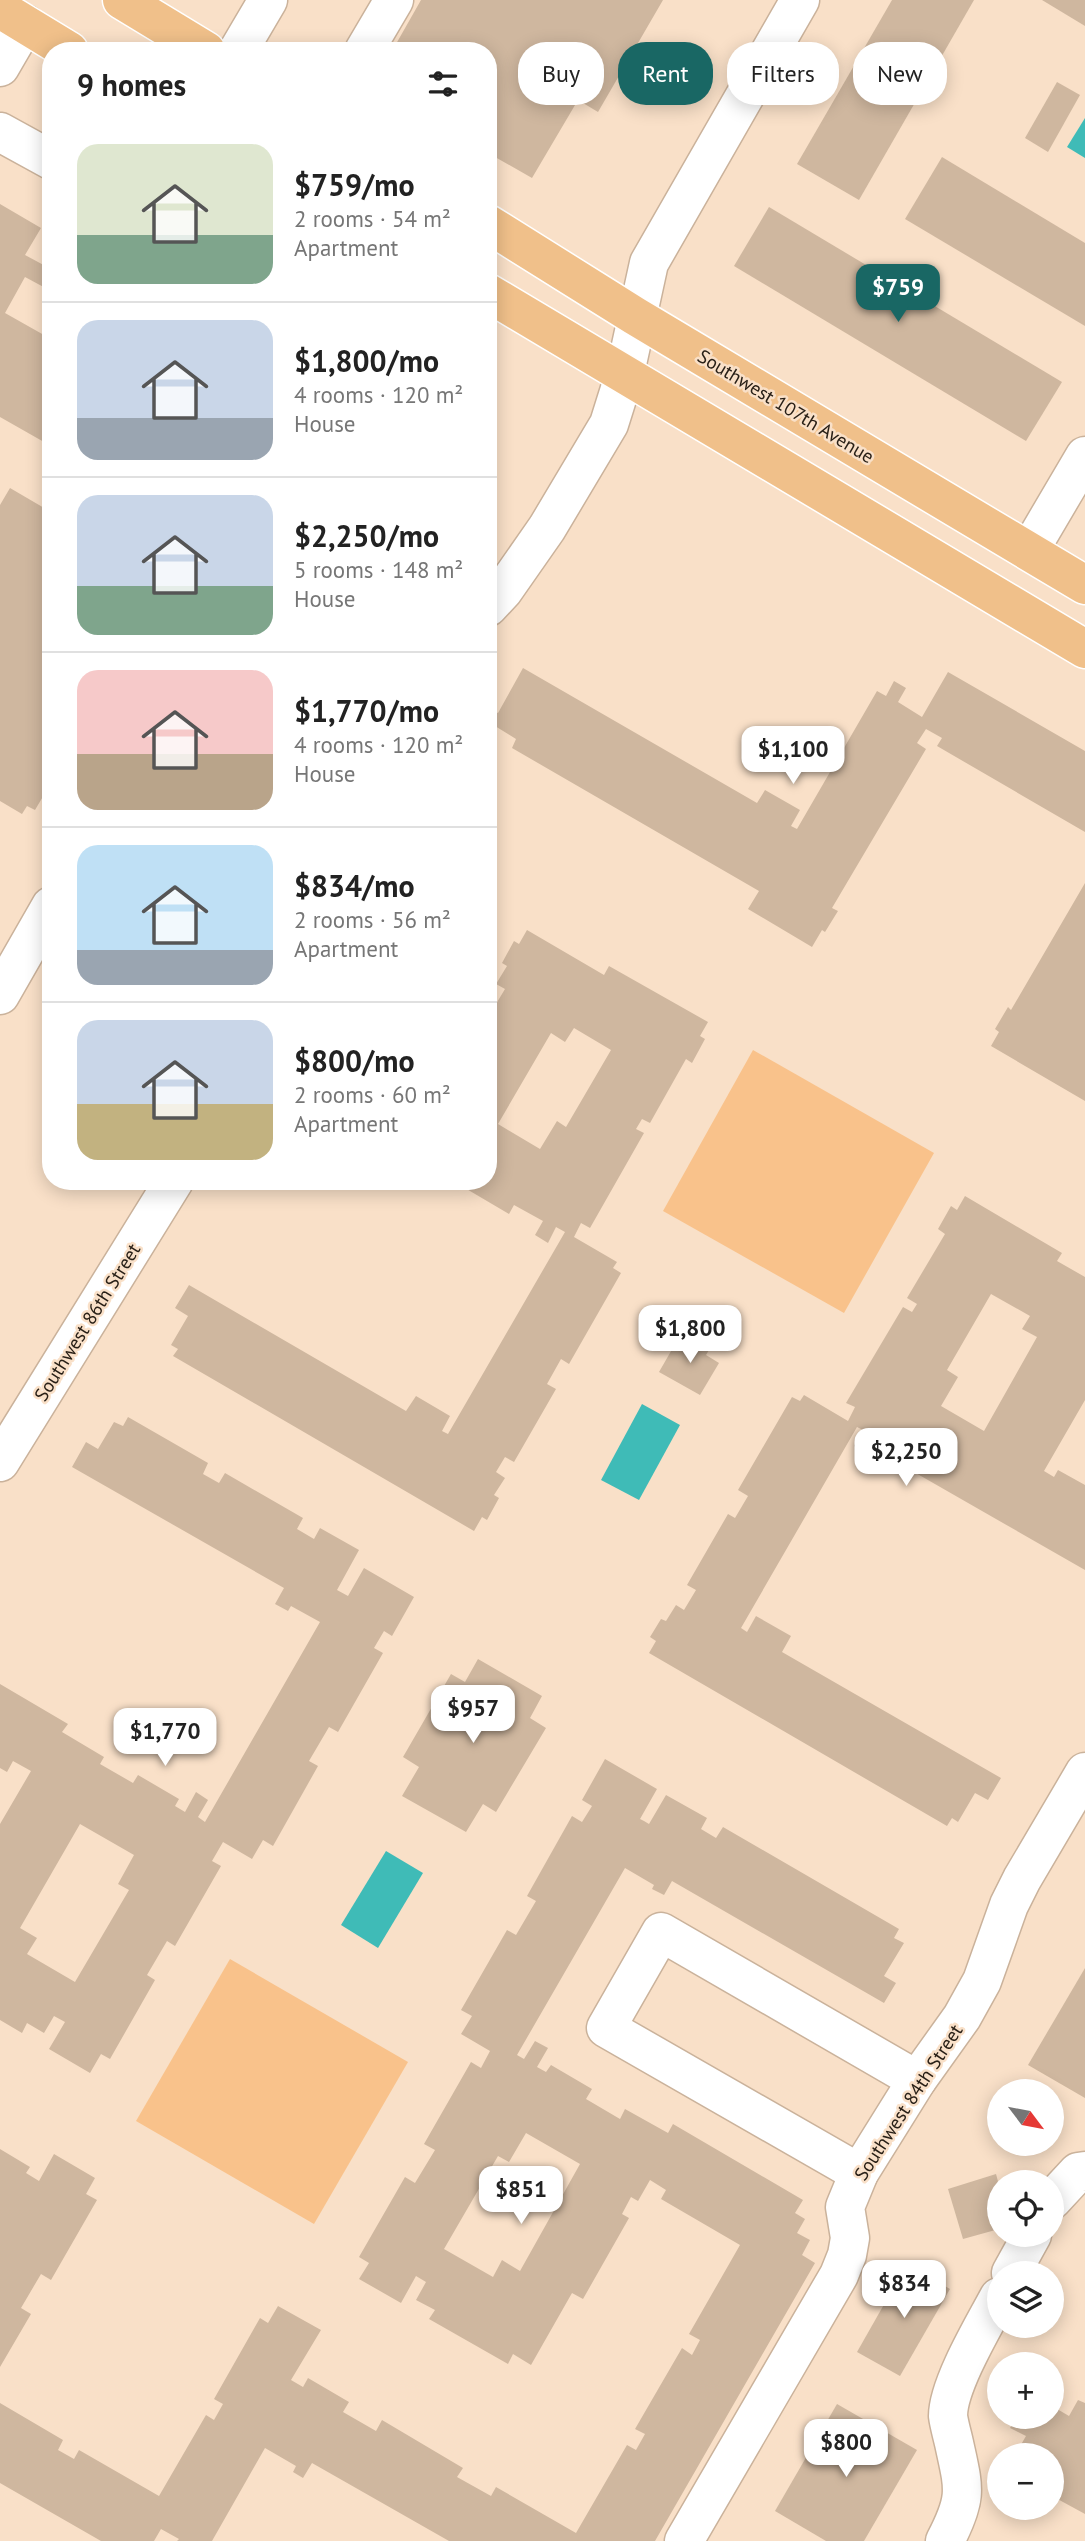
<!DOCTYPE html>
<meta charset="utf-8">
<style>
:root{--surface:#fff;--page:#f2f2f2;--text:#222;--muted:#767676;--line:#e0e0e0;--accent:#196764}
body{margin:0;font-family:"PT Sans",sans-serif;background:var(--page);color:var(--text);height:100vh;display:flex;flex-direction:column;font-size:26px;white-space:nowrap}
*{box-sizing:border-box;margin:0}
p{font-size:23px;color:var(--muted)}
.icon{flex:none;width:38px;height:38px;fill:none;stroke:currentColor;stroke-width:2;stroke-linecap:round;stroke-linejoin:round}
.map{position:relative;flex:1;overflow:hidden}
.details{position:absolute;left:42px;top:42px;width:455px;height:1148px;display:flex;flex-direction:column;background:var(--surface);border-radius:28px;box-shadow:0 4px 18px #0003}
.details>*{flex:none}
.top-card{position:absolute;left:518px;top:42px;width:462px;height:63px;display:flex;gap:14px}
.needle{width:46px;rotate:122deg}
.tools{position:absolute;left:987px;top:2079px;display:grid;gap:14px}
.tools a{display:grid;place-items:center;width:77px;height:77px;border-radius:50%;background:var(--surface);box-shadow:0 4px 18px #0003;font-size:35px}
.price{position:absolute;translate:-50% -60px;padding:0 16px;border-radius:14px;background:#fff;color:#222;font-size:23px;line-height:46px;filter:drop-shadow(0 2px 4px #0008)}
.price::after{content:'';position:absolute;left:50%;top:42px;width:21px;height:16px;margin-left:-10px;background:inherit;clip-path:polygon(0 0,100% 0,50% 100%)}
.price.active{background:var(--accent);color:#fff}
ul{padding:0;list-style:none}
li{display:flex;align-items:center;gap:21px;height:175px;padding:0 35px}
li+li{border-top:2px solid var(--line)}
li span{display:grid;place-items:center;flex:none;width:196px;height:140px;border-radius:21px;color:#555}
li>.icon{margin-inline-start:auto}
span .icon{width:84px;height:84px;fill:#fffc;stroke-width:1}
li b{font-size:30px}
h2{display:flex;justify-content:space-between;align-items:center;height:84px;padding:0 35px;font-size:30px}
.chip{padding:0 24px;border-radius:28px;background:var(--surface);box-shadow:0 4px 18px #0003;font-size:24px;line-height:63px}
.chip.active{background:var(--accent);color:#fff}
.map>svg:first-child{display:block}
.green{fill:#f9c28b}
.water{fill:#3fbbb7}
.building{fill:#cfb79f;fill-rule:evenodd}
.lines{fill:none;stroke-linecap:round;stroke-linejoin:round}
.minor-casing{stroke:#cab29b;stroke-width:41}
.major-casing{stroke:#fff;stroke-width:41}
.minor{stroke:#fff;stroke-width:38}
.major{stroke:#f0c08a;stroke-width:38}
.labels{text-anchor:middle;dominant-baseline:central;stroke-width:5;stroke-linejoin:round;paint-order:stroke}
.street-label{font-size:19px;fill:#292017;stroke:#f9e0c8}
</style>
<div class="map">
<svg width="1085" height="2541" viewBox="0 0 1085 2541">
<rect width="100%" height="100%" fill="#f9e0c8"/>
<g class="green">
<path d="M753,1050L934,1153L844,1313L663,1211Z"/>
<path d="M230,1959L408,2062L314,2224L136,2121Z"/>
</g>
<g class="water">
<path d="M1085,118V158L1067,147Z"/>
<path d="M642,1404L680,1425L639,1500L601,1480Z"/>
<path d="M386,1851L423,1873L378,1948L341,1925Z"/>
</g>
<g class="building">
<path d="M421,0H663L598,112L578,100L532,178L488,153V51H407L396,44Z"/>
<path d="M892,0H974L859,200L797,164Z"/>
<path d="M1042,0H1085V26Z"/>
<path d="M1057,82L1080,95L1048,152L1025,138Z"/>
<path d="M942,157L1085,243V326L905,219Z"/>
<path d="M0,204L41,228L25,255L51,269V291L25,277L5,313L51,339V446L0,417Z"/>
<path d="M769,207L1062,382L1026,441L734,266Z"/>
<path d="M10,488L51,512V783L35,810L27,806L22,814L0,801V505Z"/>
<path d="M523,668L757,803L765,790L800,810L791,826L797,829L877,691L886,696L894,681L906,688L898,702L922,717L948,672L1085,751V832L937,746L942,738L926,729L917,743L926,749L832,908L838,911L825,932L822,930L812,947L748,909L759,891L512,748L516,739L495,726L488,738V708L498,713Z"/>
<path d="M488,741L496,745L488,758Z"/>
<path d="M1085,883V1101L991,1046L999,1032L995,1029L1008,1007L1011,1010Z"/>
<path d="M527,930L604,975L609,966L708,1022L700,1036L705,1039L692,1063L686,1059L650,1123L642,1119L636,1129L644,1133L590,1228L581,1223L574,1237L617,1262L613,1268L621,1273L569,1364L561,1359L547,1384L556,1389L514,1462L505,1457L496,1472L505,1478L494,1495L499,1498L487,1520L482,1517L474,1531L173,1356L178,1349L171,1345L188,1316L175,1308L189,1285L406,1411L416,1396L450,1416L442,1431L448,1434L565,1232L556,1227L548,1243L535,1235L543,1221L514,1205L509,1214L453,1181H488V1000L496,1004L505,989L496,984L507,966L502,963L514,941L519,944ZM574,1028L611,1050L566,1127L557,1121L540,1149L498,1124L551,1033L565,1042Z"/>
<path d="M965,1196L1062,1253L1057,1261L1085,1277V1400L1044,1471L1054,1477L1058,1470L1085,1485V1570L900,1464L905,1455L878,1440L869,1455L854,1446L863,1430L857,1427L741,1628L747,1632L756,1616L791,1636L782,1652L1001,1778L988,1800L975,1793L958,1822L952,1818L947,1826L649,1653L656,1641L650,1637L661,1619L666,1621L676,1605L684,1610L696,1590L687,1585L728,1514L735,1518L748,1496L738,1490L792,1397L800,1401L804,1395L848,1421L855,1407L846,1403L903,1307L912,1312L917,1304L907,1298L945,1234L938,1229L951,1206L957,1210ZM991,1294L1030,1316L1022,1329L1037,1337L984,1431L941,1406L958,1377L947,1370Z"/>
<path d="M696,1336L712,1345L706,1355L719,1363L700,1395L659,1372L678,1339L690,1346Z"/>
<path d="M128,1417L208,1463L203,1474L219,1483L225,1473L303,1518L297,1529L314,1539L320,1528L359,1550L337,1590L348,1596L364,1568L414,1597L392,1636L384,1631L374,1648L383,1653L338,1732L329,1727L309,1761L318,1766L273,1846L263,1840L252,1859L223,1842L212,1861L221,1866L175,1946L167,1941L147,1975L155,1980L110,2059L101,2054L90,2073L49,2049L65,2022L54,2016L44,2033L27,2023L22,2033L0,2020V1824L31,1771L13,1761L7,1772L0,1768V1684L68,1724L62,1732L104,1757L100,1764L133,1783L138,1775L179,1799L175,1806L185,1812L196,1792L208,1800L198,1817L205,1822L320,1622L291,1606L288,1611L275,1604L284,1588L72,1467L86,1442L98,1449L114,1422L123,1426ZM80,1824L134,1855L118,1884L129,1890L75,1982L27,1954L37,1938L20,1928Z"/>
<path d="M478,1659L542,1696L530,1718L546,1728L496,1812L483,1804L466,1832L402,1796L419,1767L403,1757L451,1674L465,1682Z"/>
<path d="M605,1759L657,1789L640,1819L644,1821L649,1824L666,1795L707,1818L701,1829L716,1838L723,1827L899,1929L894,1938L904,1943L884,1976L896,1983L884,2003L672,1881L664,1895L652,1889L654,1885L625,1868L517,2055L524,2059L535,2041L548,2048L537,2067L546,2072L551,2065L592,2089L586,2099L620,2119L625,2109L668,2133L673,2124L803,2200L795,2213L805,2219L797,2233L810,2240L802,2255L815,2263L655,2541H449L312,2463L303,2478L293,2472L296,2466L265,2448L212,2541H177L179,2539L161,2529L154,2541H101L0,2483V2403L63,2440L58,2450L74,2459L79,2450L159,2496L206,2415L214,2420L223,2404L214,2399L260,2318L268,2323L278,2306L321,2330L291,2380L303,2387L308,2378L349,2402L343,2412L376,2431L382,2420L463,2468L457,2477L491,2496L496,2487L576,2533L627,2445L636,2450L645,2434L635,2429L682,2348L692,2355L700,2340L689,2334L740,2245L661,2199L666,2190L650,2180L638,2201L631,2197L622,2214L629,2218L583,2299L572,2293L531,2365L513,2354L508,2364L429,2319L435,2310L416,2300L426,2282L416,2276L401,2303L359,2279L369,2263L359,2257L405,2177L415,2183L435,2150L424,2144L471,2062L481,2068L490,2051L461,2034L472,2016L461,2010L507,1930L516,1935L536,1901L527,1896L572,1816L582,1822L592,1806L582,1800ZM526,2133L580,2164L520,2271L502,2260L493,2277L444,2249L498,2156L509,2162Z"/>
<path d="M1085,1968V2098L1028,2065Z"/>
<path d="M999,2109V2130L989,2118Z"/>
<path d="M1012,2144H1029L1019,2153Z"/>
<path d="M0,2149L30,2167L26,2173L39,2181L54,2154L95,2178L86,2194L97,2200L51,2280L41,2274L21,2308L31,2314L0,2367Z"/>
<path d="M996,2174L999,2185V2229L963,2239L948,2189Z"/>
<path d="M907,2264L950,2289L900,2376L857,2352Z"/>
<path d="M1078,2400L1085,2403V2514L1052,2496V2455H1015L1026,2436L1010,2428L1017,2417H1052V2406L1069,2416Z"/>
<path d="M837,2404L917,2450L864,2541H826L775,2511Z"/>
</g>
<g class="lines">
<defs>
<g id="minor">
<path d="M238,51L268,0"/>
<path d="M364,51L394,0"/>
<path d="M0,67L25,24"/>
<path d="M0,132L51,160"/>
<path d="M1029,551L1085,456"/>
<path d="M488,607L503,591L547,528L609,424L625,373L649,263L800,0"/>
<path d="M0,995L51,906"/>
<path d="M0,1462L174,1181"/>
<path d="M859,2173L606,2028L661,1932L917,2080"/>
<path d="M1052,2200L1078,2172L1085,2171"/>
<path d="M1011,2273L1032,2235"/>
<path d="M684,2541L839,2275L847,2255L850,2238L845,2207L859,2173L917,2080L962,2017L982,1981L1009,1905L1022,1879L1085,1772"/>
<path d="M945,2541C968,2497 964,2489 954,2443C952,2434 949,2424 948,2416C948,2385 984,2325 999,2297"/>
</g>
<g id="major">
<path d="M122,0L206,51"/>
<path d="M0,9L69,51"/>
<path d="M488,224L635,316L1085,585"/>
<path d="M488,293L1085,649"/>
</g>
</defs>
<use href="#minor" class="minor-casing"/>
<use href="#major" class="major-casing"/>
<use href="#minor" class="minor"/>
<use href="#major" class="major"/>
</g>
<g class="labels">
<g class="street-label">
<text transform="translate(786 406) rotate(31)">Southwest 107th Avenue</text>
<text transform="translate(87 1322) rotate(-58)">Southwest 86th Street</text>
<text transform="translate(908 2102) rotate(-57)">Southwest 84th Street</text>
</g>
</g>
</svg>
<div class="tools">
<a><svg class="needle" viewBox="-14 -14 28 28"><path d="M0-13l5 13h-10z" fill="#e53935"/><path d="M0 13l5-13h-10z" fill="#767676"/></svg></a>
<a><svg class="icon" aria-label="locate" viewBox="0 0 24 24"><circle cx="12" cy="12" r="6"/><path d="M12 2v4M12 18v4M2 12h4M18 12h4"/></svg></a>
<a><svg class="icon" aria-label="layers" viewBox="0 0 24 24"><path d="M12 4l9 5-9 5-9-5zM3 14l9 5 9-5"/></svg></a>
<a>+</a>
<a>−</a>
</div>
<b class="price active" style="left:898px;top:324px">$759</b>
<b class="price" style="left:793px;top:786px">$1,100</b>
<b class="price" style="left:690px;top:1365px">$1,800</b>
<b class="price" style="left:906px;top:1488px">$2,250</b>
<b class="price" style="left:473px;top:1745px">$957</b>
<b class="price" style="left:165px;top:1768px">$1,770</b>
<b class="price" style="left:521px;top:2226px">$851</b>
<b class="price" style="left:904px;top:2320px">$834</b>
<b class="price" style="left:846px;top:2479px">$800</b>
<div class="top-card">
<a class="chip">Buy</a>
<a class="chip active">Rent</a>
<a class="chip">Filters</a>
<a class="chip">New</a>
</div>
<section class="details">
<h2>9 homes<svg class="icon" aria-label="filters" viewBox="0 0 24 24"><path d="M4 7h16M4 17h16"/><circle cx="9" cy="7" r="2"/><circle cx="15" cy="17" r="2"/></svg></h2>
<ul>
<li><span style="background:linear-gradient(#dfe7d0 65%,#7fa58c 0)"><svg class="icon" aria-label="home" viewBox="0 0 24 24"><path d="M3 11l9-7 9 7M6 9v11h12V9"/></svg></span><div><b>$759/mo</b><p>2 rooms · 54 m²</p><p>Apartment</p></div></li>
<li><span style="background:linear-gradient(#c9d6e8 70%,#9aa5b1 0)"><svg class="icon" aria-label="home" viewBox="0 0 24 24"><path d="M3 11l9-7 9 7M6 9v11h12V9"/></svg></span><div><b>$1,800/mo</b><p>4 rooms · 120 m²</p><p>House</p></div></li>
<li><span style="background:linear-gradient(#c9d6e8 65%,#7fa58c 0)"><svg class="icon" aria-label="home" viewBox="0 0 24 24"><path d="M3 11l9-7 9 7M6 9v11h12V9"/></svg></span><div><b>$2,250/mo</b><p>5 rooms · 148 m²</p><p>House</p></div></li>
<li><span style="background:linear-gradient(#f6c9c9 60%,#b9a48a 0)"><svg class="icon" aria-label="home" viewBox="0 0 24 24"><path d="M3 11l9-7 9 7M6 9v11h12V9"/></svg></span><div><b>$1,770/mo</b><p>4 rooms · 120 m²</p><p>House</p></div></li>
<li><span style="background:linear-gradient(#bfe0f5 75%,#9aa5b1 0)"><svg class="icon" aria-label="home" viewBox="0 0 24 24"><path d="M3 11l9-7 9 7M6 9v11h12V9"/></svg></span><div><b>$834/mo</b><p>2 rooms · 56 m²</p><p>Apartment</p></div></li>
<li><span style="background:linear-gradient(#c9d6e8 60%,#c2b280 0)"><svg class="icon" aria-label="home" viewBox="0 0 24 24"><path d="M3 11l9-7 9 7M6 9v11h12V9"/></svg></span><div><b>$800/mo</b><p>2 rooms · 60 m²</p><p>Apartment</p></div></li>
</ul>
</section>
</div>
